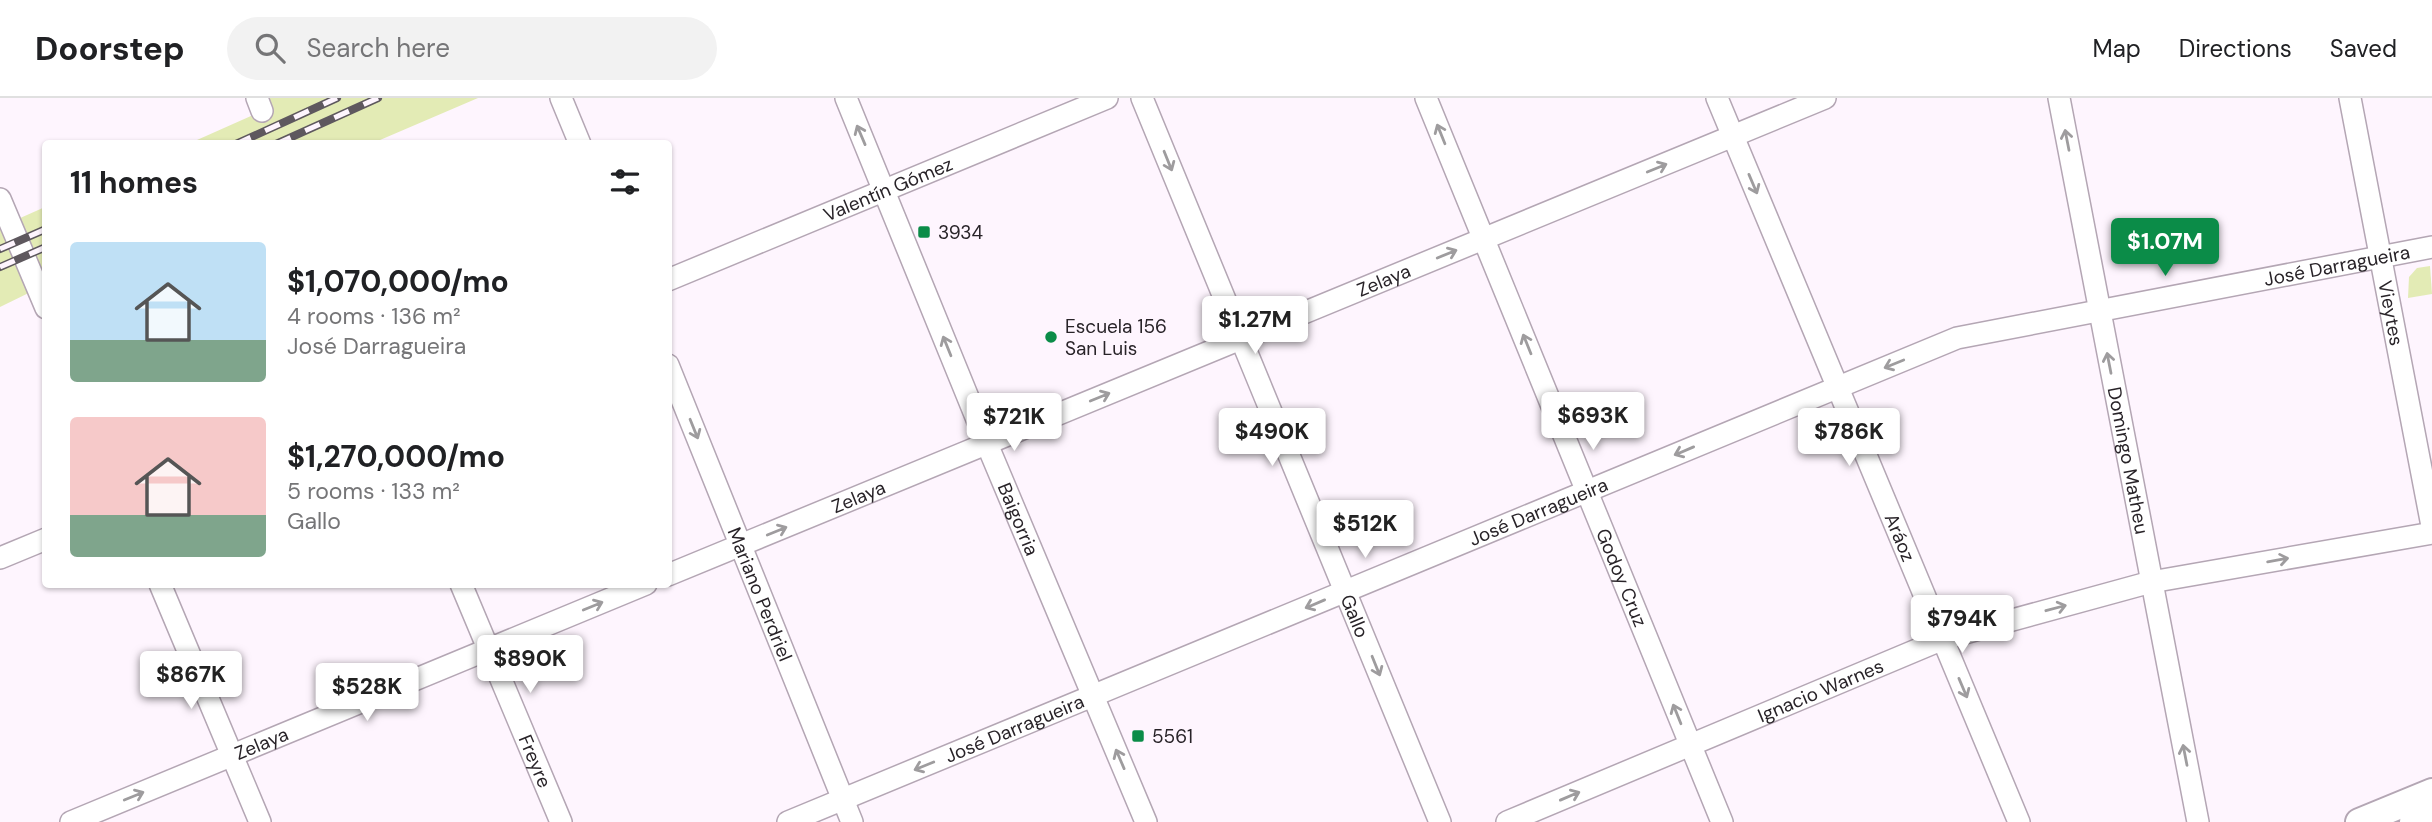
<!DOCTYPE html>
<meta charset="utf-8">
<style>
:root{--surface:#fff;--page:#f2f2f2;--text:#202124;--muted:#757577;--line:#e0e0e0;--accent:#0b8c48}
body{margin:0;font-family:"DM Sans",sans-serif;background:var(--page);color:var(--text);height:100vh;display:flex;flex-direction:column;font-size:26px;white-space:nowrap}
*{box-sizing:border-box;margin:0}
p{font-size:23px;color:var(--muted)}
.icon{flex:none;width:38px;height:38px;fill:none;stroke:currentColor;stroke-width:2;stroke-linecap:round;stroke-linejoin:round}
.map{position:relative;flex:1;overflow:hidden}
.sheet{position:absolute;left:42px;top:42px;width:630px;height:448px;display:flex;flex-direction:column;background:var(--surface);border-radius:7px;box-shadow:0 2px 5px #0004}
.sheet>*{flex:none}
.price{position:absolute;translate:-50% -60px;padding:0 16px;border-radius:7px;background:#fff;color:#222;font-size:23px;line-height:46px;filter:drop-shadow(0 2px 4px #0008)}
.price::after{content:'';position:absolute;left:50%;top:42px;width:21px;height:16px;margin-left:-10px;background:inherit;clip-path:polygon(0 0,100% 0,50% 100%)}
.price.on{background:var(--accent);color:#fff}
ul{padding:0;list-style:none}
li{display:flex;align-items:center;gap:21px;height:175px;padding:0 28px}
li span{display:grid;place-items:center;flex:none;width:196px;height:140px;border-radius:7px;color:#555}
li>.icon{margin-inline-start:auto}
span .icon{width:84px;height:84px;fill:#fffc;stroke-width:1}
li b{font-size:30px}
h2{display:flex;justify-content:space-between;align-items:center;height:84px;padding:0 28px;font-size:30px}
header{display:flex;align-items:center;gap:42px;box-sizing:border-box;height:98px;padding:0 35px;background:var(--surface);border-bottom:2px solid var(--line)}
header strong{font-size:33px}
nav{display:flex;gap:38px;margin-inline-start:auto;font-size:24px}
.search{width:490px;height:63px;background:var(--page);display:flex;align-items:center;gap:18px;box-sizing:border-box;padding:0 24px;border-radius:38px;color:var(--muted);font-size:26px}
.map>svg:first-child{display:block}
.green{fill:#e3ebb5}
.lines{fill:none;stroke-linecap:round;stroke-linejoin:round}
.minor-casing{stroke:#b4a6b4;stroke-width:24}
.major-casing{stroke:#b4a6b4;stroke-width:30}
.minor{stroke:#fff;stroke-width:21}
.major{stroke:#fff;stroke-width:26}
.rail-casing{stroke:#5e585e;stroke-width:8}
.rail{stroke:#fef5fe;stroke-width:5;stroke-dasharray:16;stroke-linecap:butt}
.oneway{stroke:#9e9c9e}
.poi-dot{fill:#0b8c48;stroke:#fef5fe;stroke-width:2.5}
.labels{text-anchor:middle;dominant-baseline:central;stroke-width:5;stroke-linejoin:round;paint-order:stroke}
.street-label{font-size:19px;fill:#282328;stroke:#fef5fe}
.poi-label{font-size:19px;fill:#282328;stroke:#fef5fe;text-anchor:start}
</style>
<header>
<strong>Doorstep</strong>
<div class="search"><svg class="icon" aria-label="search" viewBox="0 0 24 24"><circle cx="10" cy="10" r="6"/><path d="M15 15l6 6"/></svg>Search here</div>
<nav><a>Map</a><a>Directions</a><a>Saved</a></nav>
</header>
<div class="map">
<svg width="2432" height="724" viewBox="0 0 2432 724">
<rect width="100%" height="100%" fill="#fef5fe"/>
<g class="green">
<path d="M257,0H478L373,45L188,46L262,13Z"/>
<path d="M45,109V187L0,209V129Z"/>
<path d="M2430,168L2432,196L2408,200L2409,179L2417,170Z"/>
</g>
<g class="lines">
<defs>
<g id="minor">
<path d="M257,0L262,13"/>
<path d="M561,0L580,46"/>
<path id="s1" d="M846,0L987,346L1146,724"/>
<path id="s2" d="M1142,0L1440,724"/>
<path id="s3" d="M1426,0L1722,724"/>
<path id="s4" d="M1717,0L2019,724"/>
<path id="s5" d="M2059,0L2198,724"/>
<path id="s6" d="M2350,0L2432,428"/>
<path d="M0,101L46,210"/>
<path id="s7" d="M668,182L1107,0"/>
<path id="s8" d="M668,267L852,724"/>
<path d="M0,460L46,441"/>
<path id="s9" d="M668,477L1825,0"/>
<path d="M160,486L260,724"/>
<path id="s10" d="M461,486L561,724"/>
<path id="s11" d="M71,724L646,486"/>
<path id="s12" d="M788,724L1957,240L2432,149"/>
<path id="s13" d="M1507,724L1943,541L2151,484L2432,435"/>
</g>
<g id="major">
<path d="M2359,724L2432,694"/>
<path d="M2413,724L2432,716"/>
</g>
</defs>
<use href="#minor" class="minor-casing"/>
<use href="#major" class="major-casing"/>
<use href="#minor" class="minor"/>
<use href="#major" class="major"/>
<defs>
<g id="rail">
<path d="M236,46L337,0"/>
<path d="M276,46L378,0"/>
<path d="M0,151L46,131"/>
<path d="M0,169L46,149"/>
</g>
</defs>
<use href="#rail" class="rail-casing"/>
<use href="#rail" class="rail"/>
</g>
<defs><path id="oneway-shaft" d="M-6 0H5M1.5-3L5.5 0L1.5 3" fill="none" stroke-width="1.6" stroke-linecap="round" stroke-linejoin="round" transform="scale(1.75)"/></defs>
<g class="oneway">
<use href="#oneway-shaft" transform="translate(1441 36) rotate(-112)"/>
<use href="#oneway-shaft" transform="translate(861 37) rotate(-113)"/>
<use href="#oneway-shaft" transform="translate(2067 42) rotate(-101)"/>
<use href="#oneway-shaft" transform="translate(1168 63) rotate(68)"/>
<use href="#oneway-shaft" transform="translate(1657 70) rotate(-22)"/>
<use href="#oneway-shaft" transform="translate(1753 86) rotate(67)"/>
<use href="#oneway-shaft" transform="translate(1447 156) rotate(-22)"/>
<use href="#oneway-shaft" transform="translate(1527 246) rotate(-112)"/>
<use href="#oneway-shaft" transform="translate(947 248) rotate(-112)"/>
<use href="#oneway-shaft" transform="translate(2109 265) rotate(-101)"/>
<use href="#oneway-shaft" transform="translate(1894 266) rotate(158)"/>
<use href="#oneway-shaft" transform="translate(1100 299) rotate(-22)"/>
<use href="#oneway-shaft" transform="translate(694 331) rotate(68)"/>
<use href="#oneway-shaft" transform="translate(1684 353) rotate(157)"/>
<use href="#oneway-shaft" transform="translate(777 433) rotate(-22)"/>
<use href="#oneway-shaft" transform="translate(2278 462) rotate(-10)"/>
<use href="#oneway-shaft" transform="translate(1315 506) rotate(157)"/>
<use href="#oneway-shaft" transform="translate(593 508) rotate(-22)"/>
<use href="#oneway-shaft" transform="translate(2056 510) rotate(-15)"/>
<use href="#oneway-shaft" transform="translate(1376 568) rotate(68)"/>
<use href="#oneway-shaft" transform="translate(1963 590) rotate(67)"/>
<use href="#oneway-shaft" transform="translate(1677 616) rotate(-112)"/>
<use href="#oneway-shaft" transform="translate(2185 657) rotate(-101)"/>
<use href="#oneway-shaft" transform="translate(1120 661) rotate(-113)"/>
<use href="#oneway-shaft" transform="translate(924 668) rotate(158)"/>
<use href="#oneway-shaft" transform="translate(134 698) rotate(-22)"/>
<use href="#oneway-shaft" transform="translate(1570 698) rotate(-23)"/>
</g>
<g class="poi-dot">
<rect x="917" y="127" width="14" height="14" rx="3.5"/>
<circle cx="1051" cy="239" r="7"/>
<rect x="1131" y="631" width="14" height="14" rx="3.5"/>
</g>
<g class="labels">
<g class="street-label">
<text stroke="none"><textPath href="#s7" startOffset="238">Valentín Gómez</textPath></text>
<text stroke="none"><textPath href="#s12" startOffset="1652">José Darragueira</textPath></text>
<text stroke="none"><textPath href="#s9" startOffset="774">Zelaya</textPath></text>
<text stroke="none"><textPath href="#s6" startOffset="219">Vieytes</textPath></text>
<text stroke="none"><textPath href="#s5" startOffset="369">Domingo Matheu</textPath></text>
<text stroke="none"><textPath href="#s9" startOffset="206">Zelaya</textPath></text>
<text stroke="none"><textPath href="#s12" startOffset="812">José Darragueira</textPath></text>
<text stroke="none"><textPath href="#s1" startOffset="455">Baigorria</textPath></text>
<text stroke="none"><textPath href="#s4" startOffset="476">Aráoz</textPath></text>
<text stroke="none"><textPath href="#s3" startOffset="518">Godoy Cruz</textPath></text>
<text stroke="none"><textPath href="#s8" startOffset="247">Mariano Perdriel</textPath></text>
<text stroke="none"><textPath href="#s2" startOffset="560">Gallo</textPath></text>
<text stroke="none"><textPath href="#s13" startOffset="340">Ignacio Warnes</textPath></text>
<text stroke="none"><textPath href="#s12" startOffset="245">José Darragueira</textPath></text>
<text stroke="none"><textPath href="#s11" startOffset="206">Zelaya</textPath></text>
<text stroke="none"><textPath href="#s10" startOffset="192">Freyre</textPath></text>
</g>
<g class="poi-label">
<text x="938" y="134">3934</text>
<text x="1065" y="228">Escuela 156<tspan x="1065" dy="22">San Luis</tspan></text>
<text x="1152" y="638">5561</text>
</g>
</g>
</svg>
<b class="price on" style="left:2165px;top:180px">$1.07M</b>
<b class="price" style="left:1255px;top:258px">$1.27M</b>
<b class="price" style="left:1593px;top:354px">$693K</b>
<b class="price" style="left:1014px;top:355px">$721K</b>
<b class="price" style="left:1272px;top:370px">$490K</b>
<b class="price" style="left:1849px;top:370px">$786K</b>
<b class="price" style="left:1365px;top:462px">$512K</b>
<b class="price" style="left:1962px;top:557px">$794K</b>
<b class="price" style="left:530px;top:597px">$890K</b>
<b class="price" style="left:191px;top:613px">$867K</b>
<b class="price" style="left:367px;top:625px">$528K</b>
<section class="sheet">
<h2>11 homes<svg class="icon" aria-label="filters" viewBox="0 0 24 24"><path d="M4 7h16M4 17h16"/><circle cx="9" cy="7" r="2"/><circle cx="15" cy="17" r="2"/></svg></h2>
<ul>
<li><span style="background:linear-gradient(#bfe0f5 70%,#7fa58c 0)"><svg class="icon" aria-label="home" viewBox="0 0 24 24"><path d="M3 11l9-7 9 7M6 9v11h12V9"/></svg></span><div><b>$1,070,000/mo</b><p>4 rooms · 136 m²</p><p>José Darragueira</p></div></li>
<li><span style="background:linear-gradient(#f6c9c9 70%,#7fa58c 0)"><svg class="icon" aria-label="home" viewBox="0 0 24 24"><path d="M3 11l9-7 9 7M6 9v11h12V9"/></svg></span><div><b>$1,270,000/mo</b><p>5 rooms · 133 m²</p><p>Gallo</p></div></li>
</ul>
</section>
</div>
